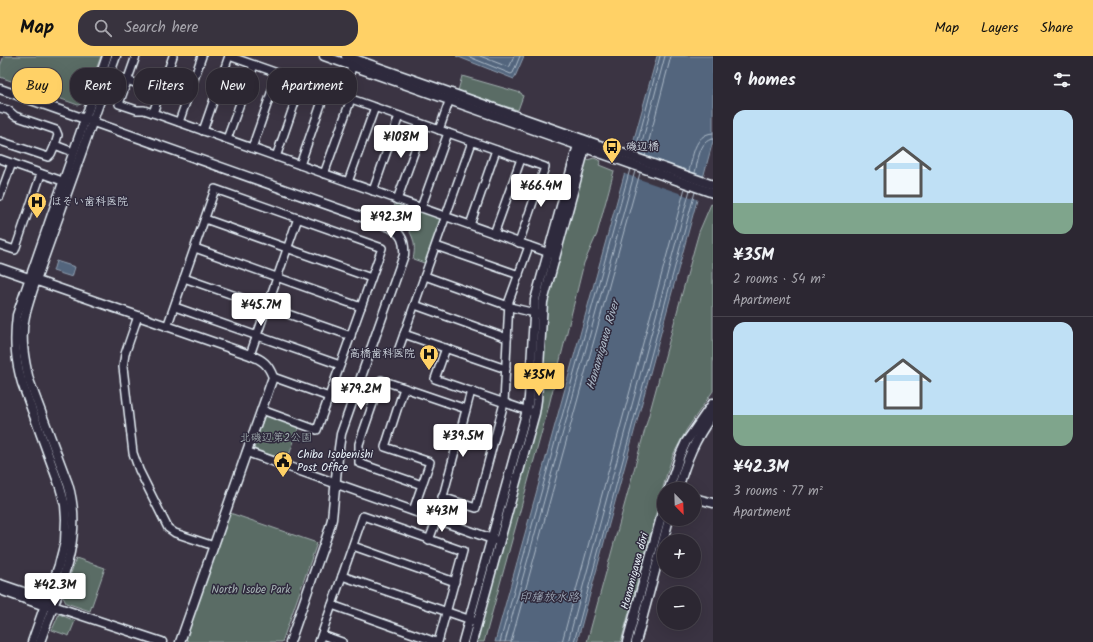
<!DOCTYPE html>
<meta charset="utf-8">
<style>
:root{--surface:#2c2732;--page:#38333e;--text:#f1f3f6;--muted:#a6a5ac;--line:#48444d;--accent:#ffd166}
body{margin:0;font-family:Kalam,"Klee One",sans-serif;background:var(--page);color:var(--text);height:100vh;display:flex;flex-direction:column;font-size:15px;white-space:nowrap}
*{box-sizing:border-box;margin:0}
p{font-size:13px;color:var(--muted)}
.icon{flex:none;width:22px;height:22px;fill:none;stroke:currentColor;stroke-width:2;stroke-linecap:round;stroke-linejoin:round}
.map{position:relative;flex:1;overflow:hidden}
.panel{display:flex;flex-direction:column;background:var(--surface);width:380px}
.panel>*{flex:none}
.hud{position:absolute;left:12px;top:12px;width:380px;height:36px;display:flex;gap:8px}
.needle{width:26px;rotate:157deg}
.fabs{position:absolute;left:657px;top:426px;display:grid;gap:8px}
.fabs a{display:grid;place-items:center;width:44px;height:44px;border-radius:50%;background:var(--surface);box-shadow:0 4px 16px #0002,0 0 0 1px var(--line);font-size:20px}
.price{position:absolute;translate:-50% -34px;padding:0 9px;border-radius:4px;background:#fff;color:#222;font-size:13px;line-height:26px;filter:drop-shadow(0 1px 2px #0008)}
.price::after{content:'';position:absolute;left:50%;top:24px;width:12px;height:9px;margin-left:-6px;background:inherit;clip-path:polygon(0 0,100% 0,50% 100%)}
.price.active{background:var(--accent);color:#111}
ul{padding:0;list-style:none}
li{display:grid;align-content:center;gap:8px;height:212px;padding:0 20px}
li+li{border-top:1px solid var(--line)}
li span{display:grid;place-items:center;height:124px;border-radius:12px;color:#555}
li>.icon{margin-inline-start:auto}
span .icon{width:72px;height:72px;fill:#fffc;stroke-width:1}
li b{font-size:17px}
h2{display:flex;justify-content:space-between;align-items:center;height:48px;padding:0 20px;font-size:17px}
.tag{padding:0 14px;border-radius:16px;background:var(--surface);box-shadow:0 4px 16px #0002,0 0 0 1px var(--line);font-size:14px;line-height:36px}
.tag.active{background:var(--accent);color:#111}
header{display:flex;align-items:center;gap:24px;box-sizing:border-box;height:56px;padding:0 20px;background:var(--accent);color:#111}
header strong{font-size:19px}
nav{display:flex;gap:22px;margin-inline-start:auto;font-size:14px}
.search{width:280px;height:36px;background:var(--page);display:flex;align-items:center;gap:10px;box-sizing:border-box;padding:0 14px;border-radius:16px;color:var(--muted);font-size:15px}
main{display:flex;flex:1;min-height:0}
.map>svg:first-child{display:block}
.green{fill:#5a6c65;stroke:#a1aeae}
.water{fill:#52657d;stroke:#8e9dae}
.pier{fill:#3b3443}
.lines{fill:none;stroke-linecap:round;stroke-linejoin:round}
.shore{stroke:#acb9c7;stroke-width:1}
.minor-casing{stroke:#e8f1f8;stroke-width:10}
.tertiary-casing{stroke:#e8f1f8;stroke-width:11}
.minor{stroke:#2f2a3d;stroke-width:7}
.tertiary{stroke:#2f2a3d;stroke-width:8}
.labels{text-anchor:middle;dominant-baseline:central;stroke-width:3;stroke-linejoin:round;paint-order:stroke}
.poi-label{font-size:11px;fill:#e8f1f8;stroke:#2f2a3d;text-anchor:start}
.park-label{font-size:11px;fill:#a8b5b6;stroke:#2f2a3d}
.street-label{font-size:11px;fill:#e8f1f8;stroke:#2f2a3d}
.water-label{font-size:12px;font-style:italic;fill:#acb9c7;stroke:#2f2a3d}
</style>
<header>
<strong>Map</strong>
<div class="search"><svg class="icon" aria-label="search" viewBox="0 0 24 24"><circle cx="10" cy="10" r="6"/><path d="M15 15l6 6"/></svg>Search here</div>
<nav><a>Map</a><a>Layers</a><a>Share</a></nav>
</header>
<main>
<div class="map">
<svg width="713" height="586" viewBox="0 0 713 586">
<rect width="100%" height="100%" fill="#3b3443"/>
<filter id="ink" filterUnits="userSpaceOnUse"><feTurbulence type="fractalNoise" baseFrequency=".025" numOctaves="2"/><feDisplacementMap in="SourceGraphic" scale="8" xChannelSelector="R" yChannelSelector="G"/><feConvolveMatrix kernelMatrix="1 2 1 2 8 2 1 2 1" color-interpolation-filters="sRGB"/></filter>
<g filter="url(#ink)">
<g class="green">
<path d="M4,0H101L84,47L78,49L0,21V10Z"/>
<path d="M462,20L521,37L523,40L518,54L494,47L458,35Z"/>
<path d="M594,102L601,105L599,109L614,115L597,178L584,207L548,353L484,586H474L539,350L547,246L584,105Z"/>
<path d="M396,146L441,162L442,164L427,208L413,203C418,183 409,169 391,160Z"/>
<path d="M711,148L713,149V335L687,373L673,399L667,417L621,586H587L695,190L699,176Z"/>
<path d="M266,359L299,371L287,405L255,394L254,390L264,361Z"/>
<path d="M230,457L317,487L282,586H188L186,582Z"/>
<path d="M76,502L105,512L90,555L66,547L63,541Z"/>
<path d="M59,558L75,565L69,580L52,574Z"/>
</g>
<g class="water">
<path d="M456,0H524L514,23Z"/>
<path d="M657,0H713V85L577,586H495Z"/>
<path d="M56,205L75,211L72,221L53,215Z"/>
</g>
<path class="pier" d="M628,96L705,122L699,144L622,117Z"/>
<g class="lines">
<g class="shore">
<path d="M467,0L511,18L513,17L520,0"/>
<path d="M480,0L508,11L510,10L514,0"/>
<path d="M635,96L660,0"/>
<path d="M639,98L665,0"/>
<path d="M645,100L671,0"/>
<path d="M689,115C693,101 694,78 713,77"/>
<path d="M695,117C698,106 699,84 713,83"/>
<path d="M500,586L630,113"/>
<path d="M505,586L635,115"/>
<path d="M511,586L640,117"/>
<path d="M562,586L685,132"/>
<path d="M568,586L690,134"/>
<path d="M574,586L695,136"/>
</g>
<defs>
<g id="minor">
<path d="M136,0L119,48L137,54H144L153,57L552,198"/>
<path d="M229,0L545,111L519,187"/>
<path d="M102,15L160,36"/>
<path d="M342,40L354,6"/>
<path d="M0,52L8,54L15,60L56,74L58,79L55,89L73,96"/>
<path d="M153,57L173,0"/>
<path d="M179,66L202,0"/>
<path d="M439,74L451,40"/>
<path d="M203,75L229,0"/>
<path d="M227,83L254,9"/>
<path d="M0,85L48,101L51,98L55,89"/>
<path d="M252,92L278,17"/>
<path d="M276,101L302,26"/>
<path d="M0,103L68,127"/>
<path d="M300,109L326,34"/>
<path d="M324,118L351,43"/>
<path d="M348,126L375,51"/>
<path d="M373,135L399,60"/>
<path d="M0,140L12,107"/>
<path d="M397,144L424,69"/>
<path d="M421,152L448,77"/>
<path d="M205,163L371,222"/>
<path d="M470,169L496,94"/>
<path d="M494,178L521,103"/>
<path d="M0,189L15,194L41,118"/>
<path d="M436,190L519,219"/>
<path d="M195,192L361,251"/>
<path d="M425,220L514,252L539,258"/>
<path d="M184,222L351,280"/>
<path d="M415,249L507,282"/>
<path d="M175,251L340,309"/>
<path d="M138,260L125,298L123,311L133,397L139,414L168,472L175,477L214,490"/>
<path d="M167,271L215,133L382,192L317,374L262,354"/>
<path d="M404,278L506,313"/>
<path d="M446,292L435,323L531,356"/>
<path d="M397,298L472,86"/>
<path d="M250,299L298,162"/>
<path d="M273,321L329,341"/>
<path d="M404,332L385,391L430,406L422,429"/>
<path d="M442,441L476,452L504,347L509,245L529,190"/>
<path d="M413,455L422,429L359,407V388L381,324L466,353"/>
<path d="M429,484L437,463L471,335"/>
<path d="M353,490L455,526"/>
<path d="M342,520L474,565"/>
<path d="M332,549L436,586"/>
<path d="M322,579L342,586"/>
<path d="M319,586L363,460L463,495L438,586"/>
</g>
<g id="tertiary">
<path d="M324,0L713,137"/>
<path d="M346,0L713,129"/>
<path d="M0,33L390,171C402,178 405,186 404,199L341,378L339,392L332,463L329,474L290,586"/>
<path d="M0,212L250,299C263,304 268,308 273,321L180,586"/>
<path d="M247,396L495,484"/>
<path d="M669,433L680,399L686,386L713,347"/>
<path d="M678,433C687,402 694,385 713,358"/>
<path d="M694,442L713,447"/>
<path d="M0,528L47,544L51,548"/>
<path d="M0,534L45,550H53L162,586"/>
<path d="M32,586L59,509L65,486L66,463L65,449L60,431L22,327C15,303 14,284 17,259L107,0"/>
<path d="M40,586C58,535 85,483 68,428L29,324C24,303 20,281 25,260C28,248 32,236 36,224L116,0"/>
<path d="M463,586L527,354L529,342L535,244L578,89L584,84L585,92L543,246L537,344L535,357L472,586"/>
<path d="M627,586L664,450"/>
<path d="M636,586L669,463"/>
</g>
</defs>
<use href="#minor" class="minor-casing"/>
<use href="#tertiary" class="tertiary-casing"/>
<use href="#minor" class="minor"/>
<use href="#tertiary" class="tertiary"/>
</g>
</g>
<defs>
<symbol id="bus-pin" viewBox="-11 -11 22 30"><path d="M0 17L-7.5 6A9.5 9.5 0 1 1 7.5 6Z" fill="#ffd166" stroke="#2f2a3d"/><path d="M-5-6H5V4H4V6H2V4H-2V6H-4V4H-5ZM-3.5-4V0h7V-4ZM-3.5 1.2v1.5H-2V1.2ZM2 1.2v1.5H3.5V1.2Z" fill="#111"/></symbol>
<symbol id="hospital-pin" viewBox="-11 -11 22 30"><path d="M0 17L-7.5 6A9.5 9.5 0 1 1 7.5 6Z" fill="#ffd166" stroke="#2f2a3d"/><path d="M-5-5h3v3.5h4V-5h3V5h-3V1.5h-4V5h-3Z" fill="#111"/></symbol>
<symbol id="civic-pin" viewBox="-11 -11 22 30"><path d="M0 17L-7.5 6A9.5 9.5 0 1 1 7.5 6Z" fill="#ffd166" stroke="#2f2a3d"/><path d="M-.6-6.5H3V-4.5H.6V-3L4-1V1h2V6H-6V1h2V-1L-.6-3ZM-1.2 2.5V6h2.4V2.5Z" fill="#111"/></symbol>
</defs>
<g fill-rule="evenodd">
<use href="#bus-pin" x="601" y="80" width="22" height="30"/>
<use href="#hospital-pin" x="26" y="135" width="22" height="30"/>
<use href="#hospital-pin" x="418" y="287" width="22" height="30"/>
<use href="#civic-pin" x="272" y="394" width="22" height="30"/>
</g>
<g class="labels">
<g class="poi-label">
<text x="626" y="91">磯辺橋</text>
<text x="51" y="146">ほそい歯科医院</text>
<text x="415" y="298" text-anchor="end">高橋歯科医院</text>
<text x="297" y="399">Chiba Isobenishi<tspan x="297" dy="13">Post Office</tspan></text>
</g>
<g class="park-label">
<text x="276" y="382">北磯辺第2公園</text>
<text x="251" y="534">North Isobe Park</text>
</g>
<g class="street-label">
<text transform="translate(635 515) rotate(-75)">Hanamigawa dōri</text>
</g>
<g class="water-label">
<text transform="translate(603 289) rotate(-74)">Hanamigawa River</text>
<text x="549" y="541">印旛放水路</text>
</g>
</g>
</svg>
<div class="fabs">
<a><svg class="needle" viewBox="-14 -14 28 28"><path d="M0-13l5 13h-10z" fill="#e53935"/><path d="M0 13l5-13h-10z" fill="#a6a5ac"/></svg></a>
<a>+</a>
<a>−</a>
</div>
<b class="price" style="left:401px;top:103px">¥108M</b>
<b class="price" style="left:541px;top:152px">¥66.4M</b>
<b class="price" style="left:391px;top:183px">¥92.3M</b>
<b class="price" style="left:261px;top:271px">¥45.7M</b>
<b class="price active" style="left:539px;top:341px">¥35M</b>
<b class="price" style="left:361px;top:355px">¥79.2M</b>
<b class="price" style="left:463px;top:402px">¥39.5M</b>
<b class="price" style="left:442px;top:477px">¥43M</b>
<b class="price" style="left:55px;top:551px">¥42.3M</b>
<div class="hud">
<a class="tag active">Buy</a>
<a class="tag">Rent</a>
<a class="tag">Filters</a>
<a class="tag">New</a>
<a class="tag">Apartment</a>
</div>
</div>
<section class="panel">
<h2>9 homes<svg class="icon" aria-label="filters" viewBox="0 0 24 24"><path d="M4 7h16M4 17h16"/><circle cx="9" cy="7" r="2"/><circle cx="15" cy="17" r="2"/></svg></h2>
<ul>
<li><span style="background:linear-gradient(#bfe0f5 75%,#7fa58c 0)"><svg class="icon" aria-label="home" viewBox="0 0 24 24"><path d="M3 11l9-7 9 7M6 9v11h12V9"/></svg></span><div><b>¥35M</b><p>2 rooms · 54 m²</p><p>Apartment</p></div></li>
<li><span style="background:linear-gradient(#bfe0f5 75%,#7fa58c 0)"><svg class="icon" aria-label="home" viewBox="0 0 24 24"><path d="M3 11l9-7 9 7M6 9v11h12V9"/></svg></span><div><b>¥42.3M</b><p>3 rooms · 77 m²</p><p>Apartment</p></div></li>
</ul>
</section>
</main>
